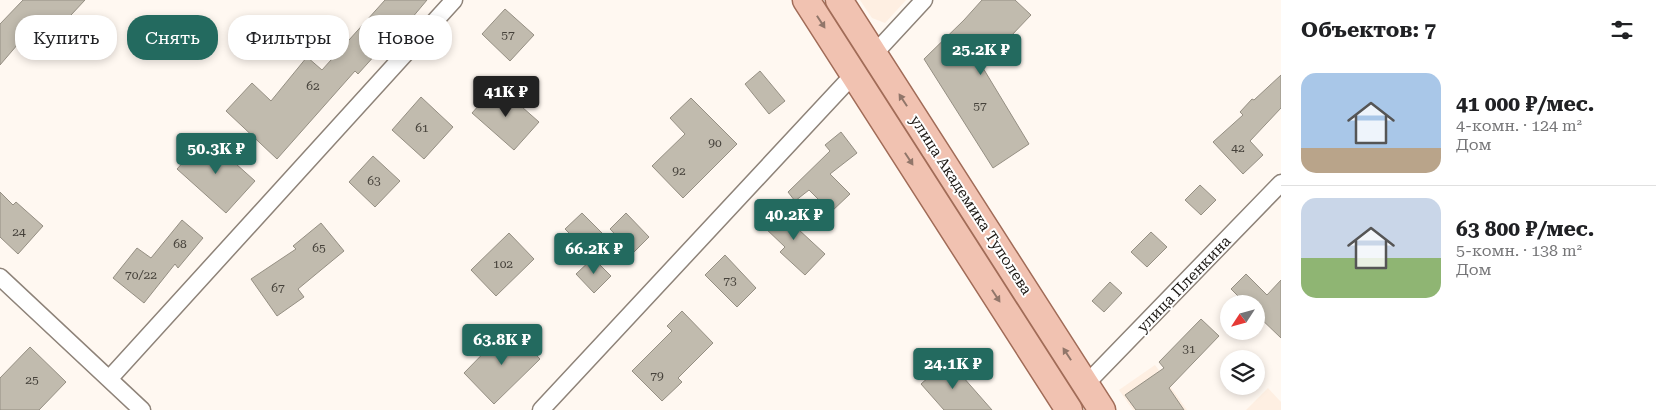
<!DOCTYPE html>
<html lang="ru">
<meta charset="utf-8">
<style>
:root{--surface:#fff;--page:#f2f2f2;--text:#202124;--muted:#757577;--line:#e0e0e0;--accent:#236a5f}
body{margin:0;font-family:"Roboto Serif",serif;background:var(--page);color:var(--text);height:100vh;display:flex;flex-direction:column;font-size:19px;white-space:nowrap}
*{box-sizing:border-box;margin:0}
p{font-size:16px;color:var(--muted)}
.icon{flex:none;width:28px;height:28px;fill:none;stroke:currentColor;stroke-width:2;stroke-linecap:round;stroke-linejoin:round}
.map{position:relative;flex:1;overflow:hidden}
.details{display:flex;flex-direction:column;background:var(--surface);width:375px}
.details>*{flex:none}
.banner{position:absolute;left:15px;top:15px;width:475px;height:45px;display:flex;gap:10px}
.needle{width:32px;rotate:234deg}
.controls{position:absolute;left:1220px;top:295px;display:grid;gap:10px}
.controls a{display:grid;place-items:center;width:45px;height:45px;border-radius:50%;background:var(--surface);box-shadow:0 2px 8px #0003;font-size:25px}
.price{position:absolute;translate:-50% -42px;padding:0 11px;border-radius:5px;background:var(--accent);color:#fff;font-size:16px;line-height:32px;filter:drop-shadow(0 1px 2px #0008)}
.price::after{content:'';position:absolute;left:50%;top:30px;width:15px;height:11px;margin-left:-8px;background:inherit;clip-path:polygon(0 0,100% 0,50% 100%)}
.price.selected{background:#222;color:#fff}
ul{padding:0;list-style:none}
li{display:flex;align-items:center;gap:15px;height:125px;padding:0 20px}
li+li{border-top:1px solid var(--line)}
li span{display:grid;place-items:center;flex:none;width:140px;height:100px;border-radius:15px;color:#555}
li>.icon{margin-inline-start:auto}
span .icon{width:60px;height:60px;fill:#fffc;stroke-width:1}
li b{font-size:21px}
h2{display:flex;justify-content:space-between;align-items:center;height:60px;padding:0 20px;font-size:21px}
.chip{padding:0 18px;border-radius:20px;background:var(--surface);box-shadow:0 2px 8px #0003;font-size:18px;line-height:45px}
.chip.selected{background:var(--accent);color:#fff}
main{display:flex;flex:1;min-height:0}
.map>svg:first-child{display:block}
.built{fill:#feefe2}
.building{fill:#c1bbae;stroke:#958f83}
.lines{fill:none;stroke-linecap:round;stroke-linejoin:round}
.minor-casing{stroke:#8e8379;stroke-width:19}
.primary-casing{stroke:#a16c58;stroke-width:29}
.minor{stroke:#fff;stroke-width:16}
.primary{stroke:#f1c2b1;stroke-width:26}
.oneway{fill:#91766a}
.labels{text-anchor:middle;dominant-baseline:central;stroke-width:4;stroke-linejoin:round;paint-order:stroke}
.number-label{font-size:12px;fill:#45413a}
.street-label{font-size:15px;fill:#1c1814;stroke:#fff}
</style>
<main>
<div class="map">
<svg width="1281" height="410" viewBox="0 0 1281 410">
<rect width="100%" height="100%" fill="#fff8f1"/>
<g class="built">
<path d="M860,0H906L885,23L872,18Z"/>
<path d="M1155,365L1187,410H1133L1119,390Z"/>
<path d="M1268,388L1281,402V410H1246Z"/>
</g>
<g class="building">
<path d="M23,0H85L44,44L30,30L0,65V24Z"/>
<path d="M385,0H427L406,25L404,23L358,74L355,71L277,159L226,111L252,83L271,101L307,57L322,70Z"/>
<path d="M982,0H1015L1031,15L990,58L991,59L983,68L1029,144L993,168L924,59L964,20Z"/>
<path d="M505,9L534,35L510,61L482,34Z"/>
<path d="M760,71L785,101L769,114L745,84Z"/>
<path d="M1281,75V108L1250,141L1263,155L1243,174L1213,142L1243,115L1240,112L1252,99L1254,100Z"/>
<path d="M497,85L539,122L514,150L472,113Z"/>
<path d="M421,97L453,127L424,159L392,130Z"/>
<path d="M691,98L737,144L683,198L652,166L685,134L670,118Z"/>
<path d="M841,132L857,153L830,174L850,194L831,212L809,190L795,201L788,192L830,151L825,145Z"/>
<path d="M206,137L255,181L226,213L177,169Z"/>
<path d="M373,156L400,181L375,207L349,182Z"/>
<path d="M1200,185L1216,200L1201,215L1185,200Z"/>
<path d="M0,192L13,205L16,202L43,226L18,254L0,237Z"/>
<path d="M782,206L802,225L798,229L825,254L805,275L780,252L785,247L763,226Z"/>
<path d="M582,213L607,238L590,254L565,229Z"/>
<path d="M626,213L649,237L633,253L610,229Z"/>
<path d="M182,220L203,238L178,268L175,264L144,303L113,278L137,248L151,258Z"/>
<path d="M321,223L344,251L298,289L304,297L277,316L251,279L296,249L293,246Z"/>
<path d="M1151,232L1167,247L1147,267L1131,252Z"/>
<path d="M509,233L534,259L496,296L471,270Z"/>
<path d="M725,255L756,288L737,307L705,275Z"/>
<path d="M593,258L611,276L594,293L576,274Z"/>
<path d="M1246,274L1267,295L1281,280V338L1256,314V304H1246L1231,289Z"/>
<path d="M1110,282L1122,293L1104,312L1092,301Z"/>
<path d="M682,311L713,343L678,378L682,382L662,401L632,371L672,331L667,326Z"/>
<path d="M1201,319L1219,336L1169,388L1184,410H1136L1125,395L1164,368L1159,362Z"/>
<path d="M509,327L540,359L494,404L464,373Z"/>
<path d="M30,347L66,382L39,410H0V378Z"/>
<path d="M948,360L992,410H944L921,384Z"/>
</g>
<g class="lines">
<defs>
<g id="minor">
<path d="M874,54L924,0"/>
<path d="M0,277L142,410"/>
<path d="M110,378L454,0"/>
<path d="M1086,384L1281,183"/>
<path d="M541,410L854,74"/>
</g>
<g id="primary">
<path d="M806,0L1069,410"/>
<path d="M839,0L1102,410"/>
</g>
</defs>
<use href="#minor" class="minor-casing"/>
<use href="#primary" class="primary-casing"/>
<use href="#minor" class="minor"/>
<use href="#primary" class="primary"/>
</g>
<defs><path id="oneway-solid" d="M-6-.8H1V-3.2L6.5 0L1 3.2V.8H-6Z" transform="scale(1.25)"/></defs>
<g class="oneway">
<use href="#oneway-solid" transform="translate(821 22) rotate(57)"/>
<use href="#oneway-solid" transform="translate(903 100) rotate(-123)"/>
<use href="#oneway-solid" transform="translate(909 159) rotate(57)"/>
<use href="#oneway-solid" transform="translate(996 296) rotate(57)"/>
<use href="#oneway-solid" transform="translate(1067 354) rotate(-123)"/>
</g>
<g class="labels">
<g class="number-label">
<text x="508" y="35">57</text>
<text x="313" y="86">62</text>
<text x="980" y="106">57</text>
<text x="422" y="128">61</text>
<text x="715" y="143">90</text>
<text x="1238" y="148">42</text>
<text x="679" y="171">92</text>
<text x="374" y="181">63</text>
<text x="19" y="232">24</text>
<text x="180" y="244">68</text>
<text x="319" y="248">65</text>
<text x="503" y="264">102</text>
<text x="141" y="275">70/22</text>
<text x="730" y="281">73</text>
<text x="278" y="288">67</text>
<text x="1189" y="349">31</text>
<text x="657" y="376">79</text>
<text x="32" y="380">25</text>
</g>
<g class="street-label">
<text transform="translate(971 205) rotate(57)">улица Академика Туполева</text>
<text transform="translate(1184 284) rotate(-46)">улица Пленкина</text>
</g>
</g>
</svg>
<div class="controls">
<a><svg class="needle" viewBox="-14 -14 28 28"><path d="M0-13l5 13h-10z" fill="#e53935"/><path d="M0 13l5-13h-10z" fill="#757577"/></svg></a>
<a><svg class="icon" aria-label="layers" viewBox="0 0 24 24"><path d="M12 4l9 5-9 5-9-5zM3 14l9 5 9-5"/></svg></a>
</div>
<b class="price" style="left:981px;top:76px">25.2K ₽</b>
<b class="price selected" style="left:506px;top:118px">41K ₽</b>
<b class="price" style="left:216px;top:175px">50.3K ₽</b>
<b class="price" style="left:794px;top:241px">40.2K ₽</b>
<b class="price" style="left:594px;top:275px">66.2K ₽</b>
<b class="price" style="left:502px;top:366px">63.8K ₽</b>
<b class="price" style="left:953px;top:390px">24.1K ₽</b>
<div class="banner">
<a class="chip">Купить</a>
<a class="chip selected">Снять</a>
<a class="chip">Фильтры</a>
<a class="chip">Новое</a>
</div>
</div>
<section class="details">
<h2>Объектов: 7<svg class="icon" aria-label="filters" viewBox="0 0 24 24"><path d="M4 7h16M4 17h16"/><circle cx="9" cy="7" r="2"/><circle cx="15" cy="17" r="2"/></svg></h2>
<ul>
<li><span style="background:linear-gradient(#a9c7e8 75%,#b9a48a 0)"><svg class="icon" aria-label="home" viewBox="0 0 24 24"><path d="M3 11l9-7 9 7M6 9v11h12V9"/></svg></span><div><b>41 000 ₽/мес.</b><p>4-комн. · 124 m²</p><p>Дом</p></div></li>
<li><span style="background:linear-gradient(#c9d6e8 60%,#8fb573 0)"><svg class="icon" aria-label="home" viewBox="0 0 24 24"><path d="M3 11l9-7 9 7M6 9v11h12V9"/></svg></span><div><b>63 800 ₽/мес.</b><p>5-комн. · 138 m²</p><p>Дом</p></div></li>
</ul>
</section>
</main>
